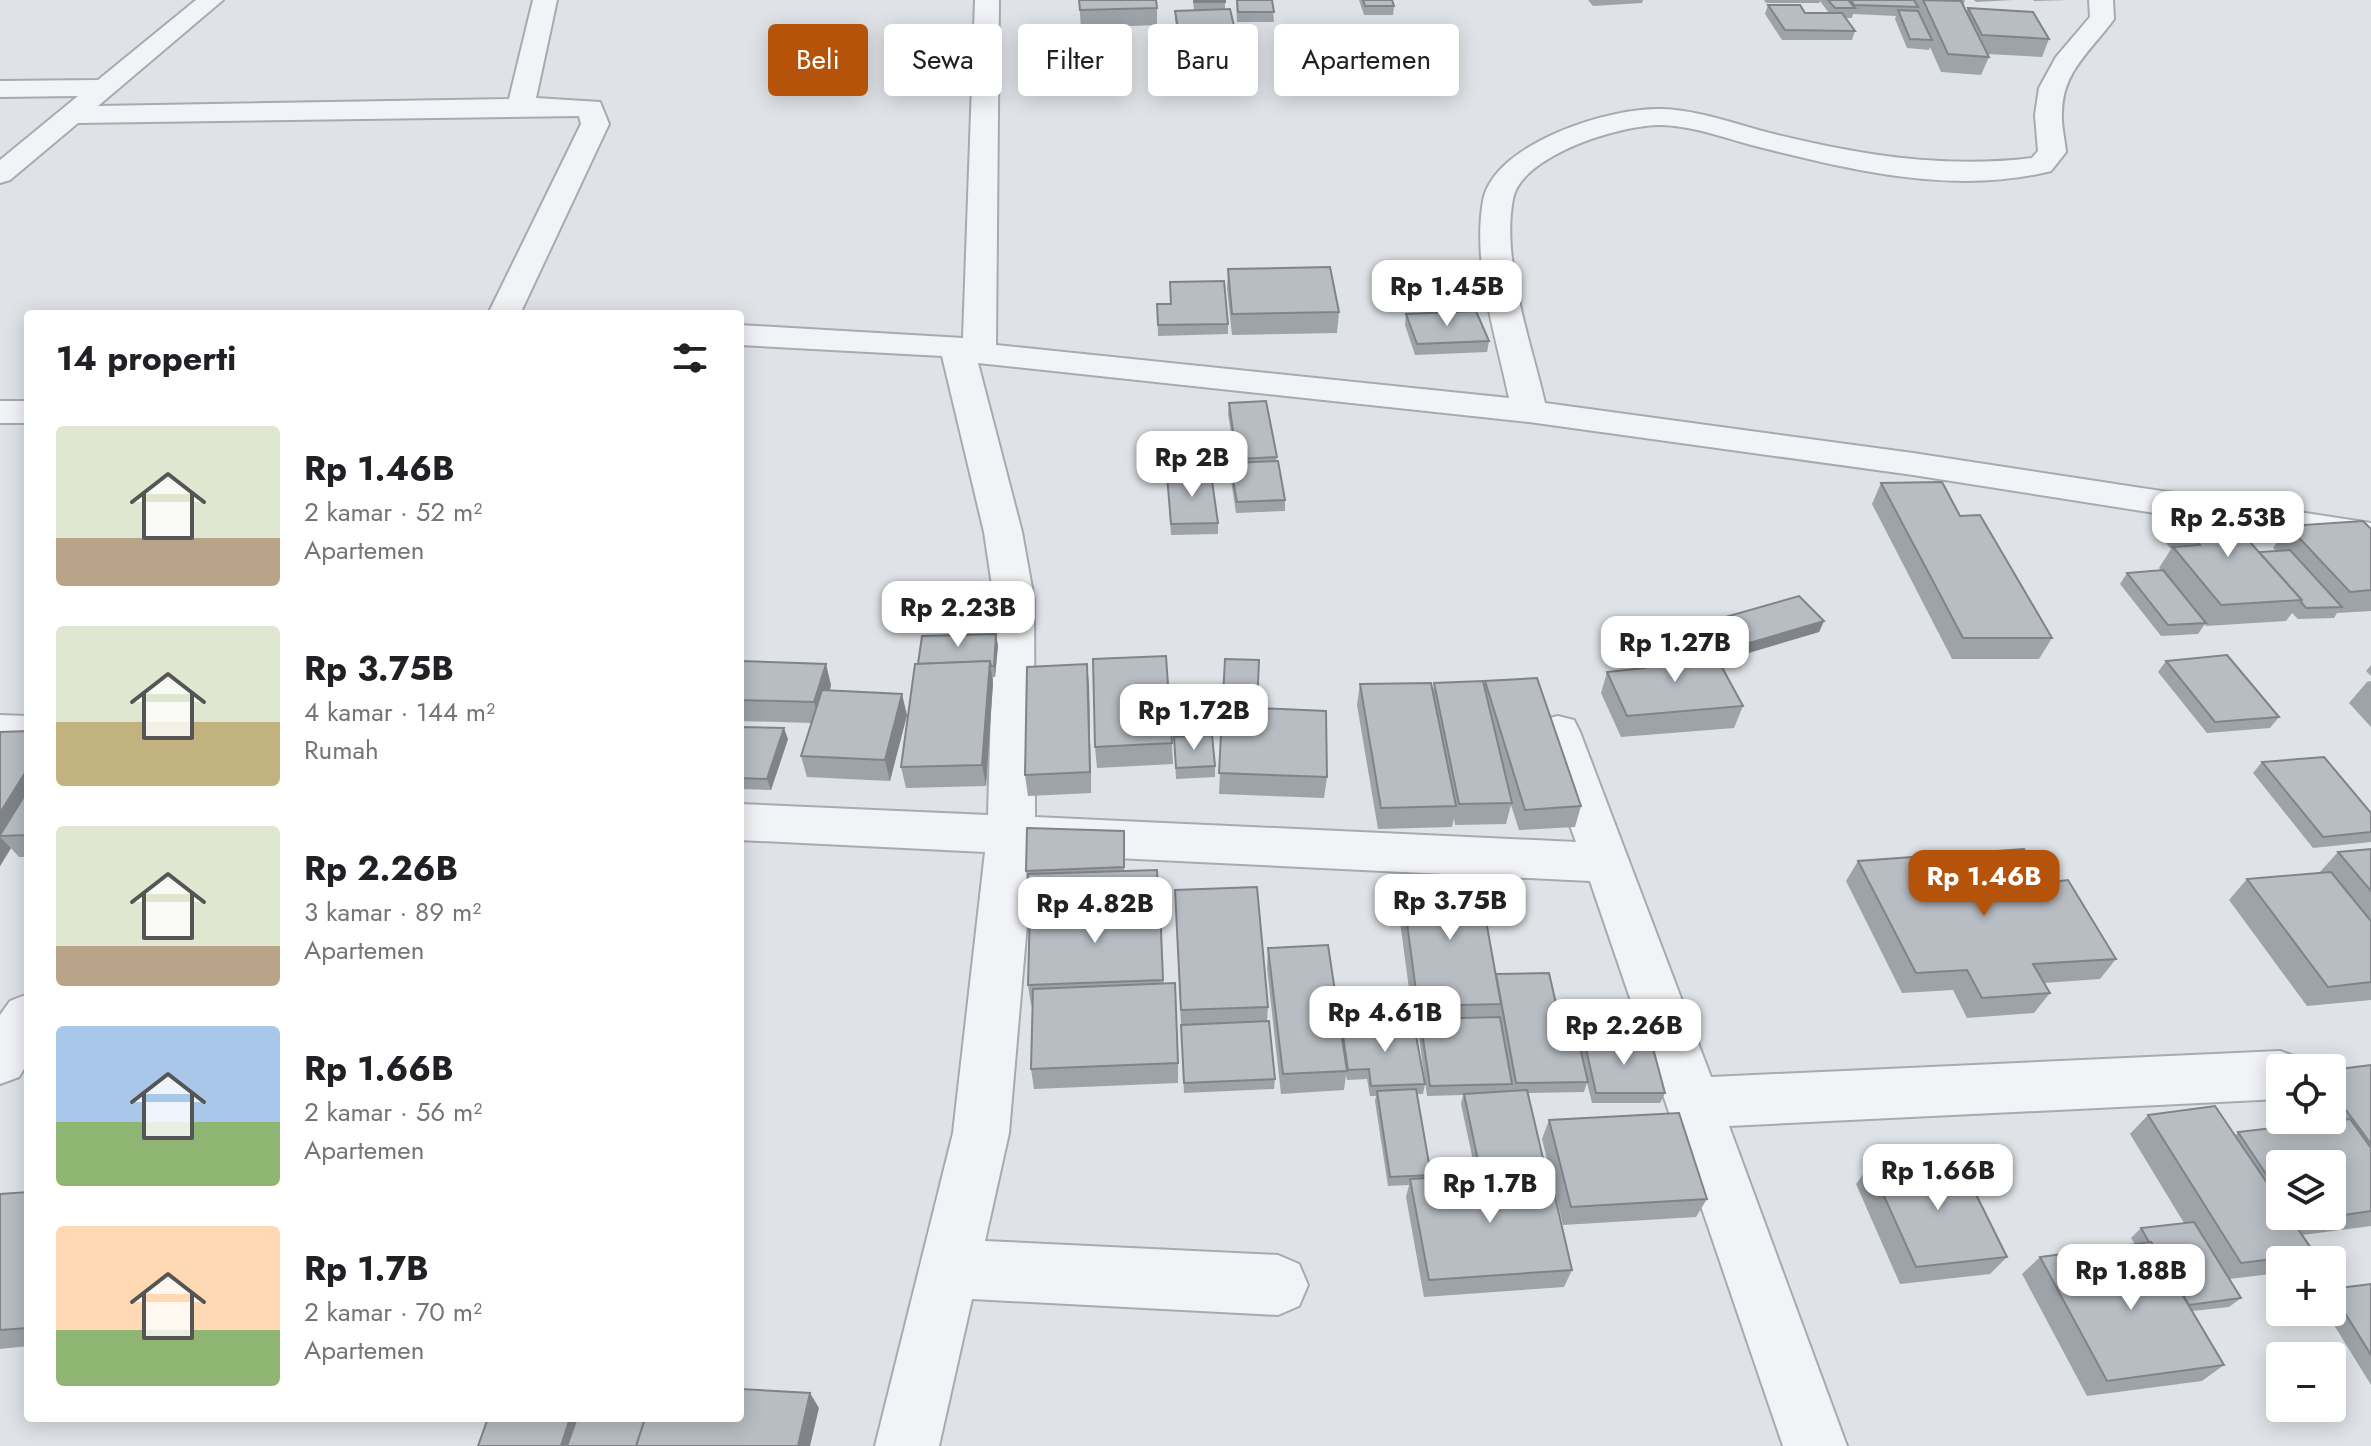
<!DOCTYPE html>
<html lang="id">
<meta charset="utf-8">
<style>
:root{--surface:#fff;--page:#f6f6f6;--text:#202124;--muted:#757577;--accent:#b45309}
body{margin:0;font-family:Jost,sans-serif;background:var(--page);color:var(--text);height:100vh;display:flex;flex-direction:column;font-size:30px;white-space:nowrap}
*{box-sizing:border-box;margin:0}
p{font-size:26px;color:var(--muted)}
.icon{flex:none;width:44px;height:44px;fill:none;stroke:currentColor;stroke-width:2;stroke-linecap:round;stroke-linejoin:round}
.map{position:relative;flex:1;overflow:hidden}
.details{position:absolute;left:24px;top:310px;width:720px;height:1112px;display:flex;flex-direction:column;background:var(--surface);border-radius:8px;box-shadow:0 4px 20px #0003}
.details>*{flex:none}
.banner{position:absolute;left:768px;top:24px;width:760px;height:72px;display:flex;gap:16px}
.fabs{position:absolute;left:2266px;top:1054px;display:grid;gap:16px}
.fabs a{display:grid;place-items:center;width:80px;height:80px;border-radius:8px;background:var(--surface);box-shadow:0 4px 20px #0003;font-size:40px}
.price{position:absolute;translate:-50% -68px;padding:0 18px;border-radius:16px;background:#fff;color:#222;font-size:26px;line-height:52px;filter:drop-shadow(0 2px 4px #0008)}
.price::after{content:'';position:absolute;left:50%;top:48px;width:24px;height:18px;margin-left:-12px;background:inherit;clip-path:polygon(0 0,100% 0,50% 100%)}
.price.current{background:var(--accent);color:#fff}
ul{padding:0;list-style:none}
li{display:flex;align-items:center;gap:24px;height:200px;padding:0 32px}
li span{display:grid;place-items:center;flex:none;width:224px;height:160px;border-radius:8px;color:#555}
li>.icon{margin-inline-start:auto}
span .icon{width:96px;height:96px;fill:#fffc;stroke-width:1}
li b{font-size:34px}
h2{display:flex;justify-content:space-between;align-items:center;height:96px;padding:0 32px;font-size:34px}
.tag{padding:0 28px;border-radius:8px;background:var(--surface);box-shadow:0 4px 20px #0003;font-size:28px;line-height:72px}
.tag.current{background:var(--accent);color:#fff}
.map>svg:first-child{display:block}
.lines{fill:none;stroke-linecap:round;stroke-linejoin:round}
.minor-casing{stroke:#a5abb1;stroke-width:4}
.minor{fill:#f2f3f6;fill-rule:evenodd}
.wall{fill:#9da3a8;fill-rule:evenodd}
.shaded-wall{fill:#808488}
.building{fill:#b7bdc3;stroke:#808488;stroke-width:2}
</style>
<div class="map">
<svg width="2371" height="1446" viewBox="0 0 2371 1446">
<rect width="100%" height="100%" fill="#dfe3e7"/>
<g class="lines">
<defs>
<g id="minor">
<path d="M196,0H223L98,106L509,99L533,0H557L536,98L600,102L609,124L520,314H488L581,124L579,116L78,123L10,180L0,183V160L78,96L0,97V81L98,80Z"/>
<path d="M975,0H999L996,345L1509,398C1496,336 1472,265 1483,201C1494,143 1610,107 1662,109C1699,110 1738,125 1774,134C1860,155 1944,169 2032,158L2038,151L2035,115L2039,88L2056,57L2090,17L2089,0H2113L2114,19C2092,50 2062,71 2062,113C2061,126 2065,139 2066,152L2051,171C1956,195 1856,171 1763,148C1730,140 1696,126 1662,125C1622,124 1521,155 1513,199C1501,261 1531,342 1545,403L1913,453L2371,523V547L1913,475L1529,422L978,363L1022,532L1034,599L1035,817L1576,842L1536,732L1542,720L1558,716L1574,720L1580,732L1711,1077L2280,1051L2299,1058L2304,1068H2280V1099L1729,1126L1847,1446H1783L1590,881L1033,854L1009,1133L985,1241L1278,1255L1299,1264L1308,1285L1299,1306L1278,1315L972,1299L939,1446H875L953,1133L985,852L740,840V804L988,815L994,599L984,532L942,356L740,345V325L963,338Z"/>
<rect x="0" y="401" width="28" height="22"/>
<path d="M0,715L28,716V748L0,747Z"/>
<path d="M28,994V1062L19,1077L0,1084V1015L10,1001Z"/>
</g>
</defs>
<use href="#minor" class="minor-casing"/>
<use href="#minor" class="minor"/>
</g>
<g class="wall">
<path d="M1079,0L1157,8V25L1081,28Z"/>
<path d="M1193,0H1225V10L1234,26V35L1178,37L1175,20V11H1194Z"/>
<path d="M1236,0H1272L1274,22H1237Z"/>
<path d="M1359,0H1392L1394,6L1393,15H1364Z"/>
<path d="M1588,0H1643L1642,3L1593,6Z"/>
<path d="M1764,0H1965L1963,6L1966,13L1968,8L2049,39L2042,57L1987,54L1989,57L1981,75L1941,72L1930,47L1929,50L1907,48L1895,19L1896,16L1853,14L1852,18H1845L1855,31L1852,40H1782L1765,14L1768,5L1805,13H1829L1820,1L1819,3H1766Z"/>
<path d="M1974,0H2013L1976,2Z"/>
<path d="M2033,0H2069L2034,1Z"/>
<path d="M1228,269L1339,312L1337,333L1232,335L1227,289Z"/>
<path d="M1157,304H1171L1228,324V334L1158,336Z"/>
<path d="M1406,314L1489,341L1487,352L1415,355L1405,325Z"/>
<path d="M1229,403L1277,457L1276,461L1285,500V511L1236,513L1230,474V463H1236L1228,414Z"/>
<path d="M1167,475L1218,523V534L1171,535Z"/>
<path d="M1881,483L1960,516L2052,638L2039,659H1952L1872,504Z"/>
<path d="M2165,505L2259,552L2276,551L2273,548L2288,526L2371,529V611L2337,613L2334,618L2298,619L2292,613L2286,621L2206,626L2205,624L2198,634L2161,636L2120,584L2127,573L2161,570L2159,568L2171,549L2152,526Z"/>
<path d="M1824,621L1819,632L1719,662L1743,706L1734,728L1621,737L1601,693L1607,672L1635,669L1639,655L1694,651L1683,639L1687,628Z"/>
<path d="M998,645L995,677H993V683L986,786L906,788L901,767L918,664Z"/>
<path d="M1225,659L1257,708L1327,777L1324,798L1219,794Z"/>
<path d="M740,661L831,685L830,691L907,715L890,781L807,777L801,756L812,723L740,721Z"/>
<path d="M2166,661L2279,717L2270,728L2207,733L2158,672Z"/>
<path d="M2371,665V676L2366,671Z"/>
<path d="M1485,681L1581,806L1575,827L1519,830L1511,805L1506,824L1455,825L1454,818L1452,827L1378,829L1357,705L1360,684L1433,692L1434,683L1484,686Z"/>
<path d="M2371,681V727L2349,703L2367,682Z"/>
<path d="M1089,685L1091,793L1028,796L1025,775Z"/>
<path d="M740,727L788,739L771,790L740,789Z"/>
<path d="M0,732L28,835V857H19L11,848L0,866Z"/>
<path d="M1174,737L1215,766V777L1176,779Z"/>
<path d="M1172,743L1173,764L1097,768L1095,747Z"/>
<path d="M2262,762L2371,813V842L2313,848L2253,773Z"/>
<path d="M1125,841L1124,871L1163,980L1178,1063V1083L1034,1089L1031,1069L1033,1005H1031L1028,985L1029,928L1027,917L1028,882H1027L1026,871Z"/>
<path d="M2371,849V1000L2307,1006L2229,900L2247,879L2319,873L2338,852Z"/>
<path d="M1858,861L2043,883L2116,959L2100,979L2043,983L2050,993L2034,1013L1967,1018L1953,990L1902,993L1846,881Z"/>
<path d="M1401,878L1496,974L1557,1008L1581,1050L1584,1040L1665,1093L1660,1103H1592L1587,1083L1584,1092L1527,1093L1572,1270L1564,1287L1424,1297L1406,1197L1409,1185L1388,1186L1375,1101L1376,1096H1370L1367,1079L1347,1080L1346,1075L1344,1090L1281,1094L1267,968L1268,948L1341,1035L1342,1029L1425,1084L1423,1094H1417L1431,1175V1177L1476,1175L1461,1104L1463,1095L1427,1096L1418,1029V1026H1414L1397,899Z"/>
<path d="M1175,890L1268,1007L1267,1021L1275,1079L1274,1089L1184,1093Z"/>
<path d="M2371,1065V1226L2302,1235L2315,1254L2307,1260H2280V1273L2229,1279L2241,1298L2229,1307L2193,1311L2224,1365L2202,1381L2087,1396L2022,1274L2040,1257L2135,1244L2131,1238L2141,1228L2184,1223L2130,1134L2148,1115L2235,1136L2238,1132L2319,1123L2317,1120H2332V1070ZM2280,1164L2332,1216H2280Z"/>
<path d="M1549,1120L1707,1199L1696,1217L1563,1225L1542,1139Z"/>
<path d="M1870,1165L2007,1257L1990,1274L1900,1284L1856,1184Z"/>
<path d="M28,1192V1346L0,1349V1194Z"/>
<path d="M2371,1284V1385L2326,1312H2332V1289Z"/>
</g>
<g class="shaded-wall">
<path d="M1824,621L1819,632L1707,665L1711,654Z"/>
<path d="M996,634L998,645L995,677L994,666Z"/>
<path d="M990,661L993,683L986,786L982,765Z"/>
<path d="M826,664L831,685L820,723L814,702Z"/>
<path d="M1087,664L1089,685L1091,793L1090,772Z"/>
<path d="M902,694L907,715L890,781L885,760Z"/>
<path d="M784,728L788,739L771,790L767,779Z"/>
<path d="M28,768V820L0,836V813Z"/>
<path d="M0,837L11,848L0,866Z"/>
<path d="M810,1393L819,1408L810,1446H798Z"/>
<path d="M570,1418H580L571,1446H561Z"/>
</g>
<g class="building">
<path d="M1079,0H1156L1157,8L1080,10Z"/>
<rect x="1194" y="0" width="31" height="2"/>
<path d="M1237,0H1272L1274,12H1238Z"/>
<path d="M1363,0H1392L1394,6H1365Z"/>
<path d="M1828,0H1848L1855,8H1835Z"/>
<path d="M1851,0H1914L1918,7L1854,5Z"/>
<path d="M1923,0L1961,1L1989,57L1948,54Z"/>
<path d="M1768,5H1800L1805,13H1842L1855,31L1785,30Z"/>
<path d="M1968,8L2033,12L2049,39L1982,35Z"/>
<path d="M1230,9L1234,26L1178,28L1175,11Z"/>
<path d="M1898,10L1918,11L1932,40L1910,39Z"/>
<path d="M1330,267L1339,312L1232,314L1228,269Z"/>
<path d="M1224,281L1228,324L1158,325L1157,304H1171L1170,282Z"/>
<path d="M1476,311L1489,341L1417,344L1406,314Z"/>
<path d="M1266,401L1277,457L1237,459L1229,403Z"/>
<path d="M1278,461L1285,500L1237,502L1230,463Z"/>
<path d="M1211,474L1218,523L1171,524L1167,475Z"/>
<path d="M1942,482L1960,516L1980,515L2052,638H1963L1881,483Z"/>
<path d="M2214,502L2302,600L2221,605L2173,547L2200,545L2165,505Z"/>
<path d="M2363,521L2371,529V590L2350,592L2288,526Z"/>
<path d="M2290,550L2342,607L2306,608L2301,602L2302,600L2259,552Z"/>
<path d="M2163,570L2206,623L2168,625L2127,573Z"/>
<path d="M1799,596L1824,621L1715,653L1712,649H1707L1687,628Z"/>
<path d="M996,634L994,666H991L990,661L918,664L922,636Z"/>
<path d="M1712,649L1743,706L1627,716L1607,672L1645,668L1639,655Z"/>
<path d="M2227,655L2279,717L2215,722L2166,661Z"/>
<path d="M1166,656L1172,743L1095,747L1093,659Z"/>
<path d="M1225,659L1259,660L1257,708L1326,711L1327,777L1219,773Z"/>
<path d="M740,661L826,664L814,702L740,700Z"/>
<path d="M990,661L982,765L901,767L915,664Z"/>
<path d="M1087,664L1090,772L1025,775L1027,667Z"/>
<path d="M1537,678L1581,806L1525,810L1485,681Z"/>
<path d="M1483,681L1512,803L1459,804L1434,683Z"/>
<path d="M1431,683L1456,806L1381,808L1360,684Z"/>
<path d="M822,690L902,694L885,760L801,756Z"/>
<path d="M740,727L784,728L767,779L740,778Z"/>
<path d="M28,731V768L0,813V732Z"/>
<path d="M1212,735L1215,766L1176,768L1174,737Z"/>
<path d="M2324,757L2371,813V832L2323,837L2262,762Z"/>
<path d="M28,790V835L0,836V835Z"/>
<path d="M1027,828L1124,831V867L1026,871Z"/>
<path d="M2024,849L2043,883L2068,880L2116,959L2033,964L2050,993L1982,998L1967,970L1916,973L1858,861Z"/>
<path d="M2371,849V891L2338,852Z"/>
<path d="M1157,870L1159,905L1030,910V917H1027L1028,874Z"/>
<path d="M2331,872L2371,921V982L2328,987L2247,879Z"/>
<path d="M1478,876L1501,1004L1418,1006L1401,878Z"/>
<path d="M1257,887L1268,1007L1181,1010L1175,890Z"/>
<path d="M1160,905L1163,980L1028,985L1030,910Z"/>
<path d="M1328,945L1347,1071L1283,1074L1268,948Z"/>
<path d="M1549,973L1557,1008H1571L1588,1082L1516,1083L1496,974Z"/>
<path d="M1175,983L1178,1063L1031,1069L1033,989Z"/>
<path d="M1500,1017L1512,1084L1430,1086L1420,1019Z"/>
<path d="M1269,1021L1275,1079L1184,1083L1181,1025Z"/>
<path d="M1414,1025L1425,1084L1371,1086L1369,1069L1348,1070L1342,1029Z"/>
<path d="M1584,1040L1651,1041L1665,1093H1596Z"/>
<path d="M2371,1065V1144L2332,1091V1070Z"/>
<path d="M1416,1089L1431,1175L1390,1177L1377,1091Z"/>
<path d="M1527,1090L1546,1171L1481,1175L1464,1094Z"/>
<path d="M2215,1106L2280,1202V1216H2289L2315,1254L2241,1263L2148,1115Z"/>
<path d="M1679,1113L1707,1199L1571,1207L1549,1120Z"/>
<path d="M2350,1119L2371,1148V1211L2298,1222L2294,1216H2332V1164H2280V1195L2238,1132Z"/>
<path d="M1957,1156L2007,1257L1916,1267L1870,1165Z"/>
<path d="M1549,1171L1572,1270L1429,1280L1410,1179Z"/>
<path d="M28,1192V1328L0,1330V1194Z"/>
<path d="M2194,1222L2241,1298L2189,1305L2151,1242H2149L2141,1228Z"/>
<path d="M2151,1242L2224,1365L2107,1381L2040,1257Z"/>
<path d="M2371,1284V1355L2332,1292V1289Z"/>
<path d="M740,1389L810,1393L798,1446H636L645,1418H740Z"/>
<path d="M488,1418H570L561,1446H478Z"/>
<path d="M577,1418H645L636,1446H567Z"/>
</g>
</svg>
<div class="fabs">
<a><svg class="icon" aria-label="locate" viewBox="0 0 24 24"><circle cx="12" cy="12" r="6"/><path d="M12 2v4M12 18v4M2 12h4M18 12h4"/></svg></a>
<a><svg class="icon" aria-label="layers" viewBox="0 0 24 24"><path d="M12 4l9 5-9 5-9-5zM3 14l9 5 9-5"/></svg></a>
<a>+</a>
<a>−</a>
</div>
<b class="price" style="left:1447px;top:328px">Rp 1.45B</b>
<b class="price" style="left:1192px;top:499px">Rp 2B</b>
<b class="price" style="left:2228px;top:559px">Rp 2.53B</b>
<b class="price" style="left:958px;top:649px">Rp 2.23B</b>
<b class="price" style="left:1675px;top:684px">Rp 1.27B</b>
<b class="price" style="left:1194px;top:752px">Rp 1.72B</b>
<b class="price current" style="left:1984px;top:918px">Rp 1.46B</b>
<b class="price" style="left:1450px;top:942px">Rp 3.75B</b>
<b class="price" style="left:1095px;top:945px">Rp 4.82B</b>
<b class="price" style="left:1385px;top:1054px">Rp 4.61B</b>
<b class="price" style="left:1624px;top:1067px">Rp 2.26B</b>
<b class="price" style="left:1938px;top:1212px">Rp 1.66B</b>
<b class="price" style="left:1490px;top:1225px">Rp 1.7B</b>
<b class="price" style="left:2131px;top:1312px">Rp 1.88B</b>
<div class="banner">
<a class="tag current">Beli</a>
<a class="tag">Sewa</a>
<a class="tag">Filter</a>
<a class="tag">Baru</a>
<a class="tag">Apartemen</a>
</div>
<section class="details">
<h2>14 properti<svg class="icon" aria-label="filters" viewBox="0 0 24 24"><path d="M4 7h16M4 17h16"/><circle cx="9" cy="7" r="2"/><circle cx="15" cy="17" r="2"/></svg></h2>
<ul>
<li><span style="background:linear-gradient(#dfe7d0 70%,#b9a48a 0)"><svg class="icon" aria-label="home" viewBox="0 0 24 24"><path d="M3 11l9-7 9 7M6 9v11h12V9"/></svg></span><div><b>Rp 1.46B</b><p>2 kamar · 52 m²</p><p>Apartemen</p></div></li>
<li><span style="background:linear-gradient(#dfe7d0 60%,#c2b280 0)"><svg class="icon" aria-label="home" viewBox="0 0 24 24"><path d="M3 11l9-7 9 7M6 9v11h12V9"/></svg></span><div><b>Rp 3.75B</b><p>4 kamar · 144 m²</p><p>Rumah</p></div></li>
<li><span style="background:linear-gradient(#dfe7d0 75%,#b9a48a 0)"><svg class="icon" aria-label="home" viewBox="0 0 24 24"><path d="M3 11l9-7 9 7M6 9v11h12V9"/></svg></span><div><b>Rp 2.26B</b><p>3 kamar · 89 m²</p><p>Apartemen</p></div></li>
<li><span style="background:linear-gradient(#a9c7e8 60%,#8fb573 0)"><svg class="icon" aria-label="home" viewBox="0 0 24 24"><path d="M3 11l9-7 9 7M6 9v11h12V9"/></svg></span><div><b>Rp 1.66B</b><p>2 kamar · 56 m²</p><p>Apartemen</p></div></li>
<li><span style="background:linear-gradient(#ffd9b3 65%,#8fb573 0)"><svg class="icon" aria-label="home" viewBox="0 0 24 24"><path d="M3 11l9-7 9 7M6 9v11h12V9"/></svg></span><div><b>Rp 1.7B</b><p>2 kamar · 70 m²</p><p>Apartemen</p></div></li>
</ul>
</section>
</div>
